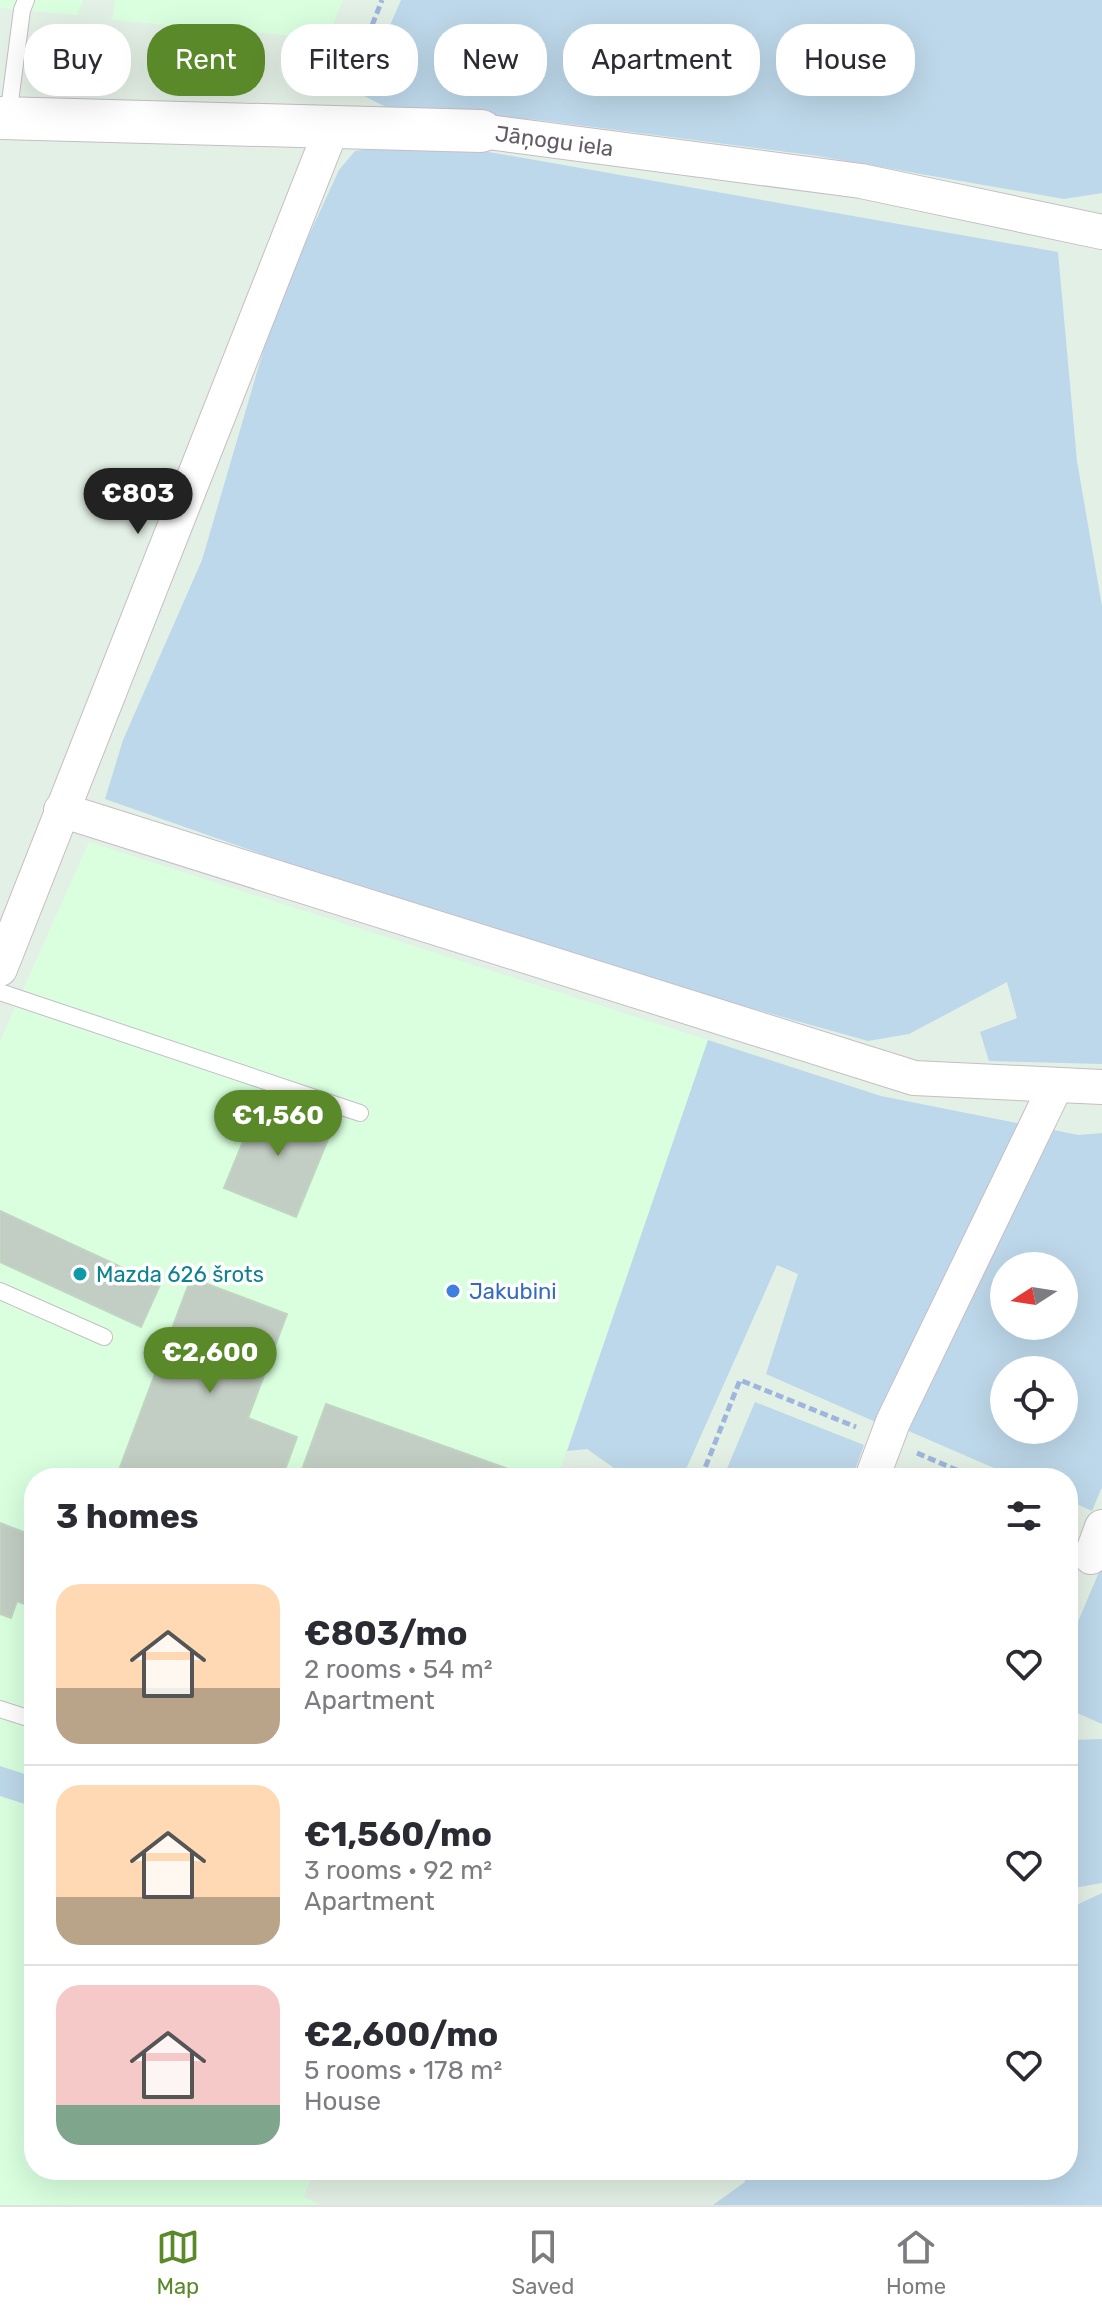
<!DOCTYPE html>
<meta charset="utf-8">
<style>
:root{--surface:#fff;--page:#f7f7f7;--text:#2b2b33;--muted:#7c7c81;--line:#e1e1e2;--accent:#5a8929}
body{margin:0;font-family:Rubik,sans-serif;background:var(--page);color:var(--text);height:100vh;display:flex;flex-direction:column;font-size:30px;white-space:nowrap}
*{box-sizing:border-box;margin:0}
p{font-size:26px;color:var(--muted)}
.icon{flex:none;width:44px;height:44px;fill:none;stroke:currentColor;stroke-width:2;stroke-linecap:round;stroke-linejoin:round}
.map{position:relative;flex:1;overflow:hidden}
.details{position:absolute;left:24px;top:1468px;width:1054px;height:712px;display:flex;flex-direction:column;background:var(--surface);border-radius:32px;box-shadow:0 8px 32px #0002}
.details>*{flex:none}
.banner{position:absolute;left:24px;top:24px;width:1054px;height:72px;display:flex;gap:16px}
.needle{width:52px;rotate:258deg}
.buttons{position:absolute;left:990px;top:1252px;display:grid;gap:16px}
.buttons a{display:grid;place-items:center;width:88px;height:88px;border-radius:50%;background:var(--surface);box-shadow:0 8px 32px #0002;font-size:40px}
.price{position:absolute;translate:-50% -68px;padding:0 18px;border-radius:28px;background:var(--accent);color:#fff;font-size:26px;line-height:52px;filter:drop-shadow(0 2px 4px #0008)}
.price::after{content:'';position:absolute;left:50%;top:48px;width:24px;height:18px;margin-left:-12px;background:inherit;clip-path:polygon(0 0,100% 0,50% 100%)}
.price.active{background:#222;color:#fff}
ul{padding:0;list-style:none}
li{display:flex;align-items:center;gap:24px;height:200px;padding:0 32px}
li+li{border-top:2px solid var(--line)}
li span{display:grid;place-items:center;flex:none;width:224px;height:160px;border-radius:24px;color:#555}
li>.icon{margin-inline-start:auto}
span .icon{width:96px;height:96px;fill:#fffc;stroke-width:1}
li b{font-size:34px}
h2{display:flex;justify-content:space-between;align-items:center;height:96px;padding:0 32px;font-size:34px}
.chip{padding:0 28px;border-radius:32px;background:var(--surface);box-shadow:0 8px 32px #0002;font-size:28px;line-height:72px}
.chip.active{background:var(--accent);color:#fff}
.tab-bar{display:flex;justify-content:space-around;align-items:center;height:112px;border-top:2px solid var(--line);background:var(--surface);font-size:22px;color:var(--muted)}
.tab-bar a{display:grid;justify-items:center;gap:4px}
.tab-bar .active{color:var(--accent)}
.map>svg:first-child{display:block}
.commercial{fill:#d9ffdf}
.green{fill:#bdd8ea;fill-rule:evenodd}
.building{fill:#c2cdc3;stroke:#c1d5c2;stroke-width:2}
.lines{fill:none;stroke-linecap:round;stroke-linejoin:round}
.service-casing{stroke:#c6bdc5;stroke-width:18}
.minor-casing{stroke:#c6bdc5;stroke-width:36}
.tertiary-casing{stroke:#c6bdc5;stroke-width:44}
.path{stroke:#9eb5dd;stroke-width:5;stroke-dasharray:8 4;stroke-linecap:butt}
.service{stroke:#fff;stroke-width:16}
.minor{stroke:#fff;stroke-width:34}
.tertiary{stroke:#fff;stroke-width:42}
.culture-dot{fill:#0f9aa8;stroke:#fff;stroke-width:3}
.shop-dot{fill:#3f7fe0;stroke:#fff;stroke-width:3}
.labels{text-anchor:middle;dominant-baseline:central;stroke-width:7;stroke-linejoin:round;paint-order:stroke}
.street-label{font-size:22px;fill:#655b66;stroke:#fff}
.culture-label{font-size:22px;fill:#0d838f;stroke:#fff;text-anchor:start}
.shop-label{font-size:22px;fill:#366cbe;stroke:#fff;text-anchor:start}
</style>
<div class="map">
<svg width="1102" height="2205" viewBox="0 0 1102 2205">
<rect width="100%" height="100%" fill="#e3f0e5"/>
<g class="commercial">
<path d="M0,0H83L77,15L0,8Z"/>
<path d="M115,0H343L327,39L112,20Z"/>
<path d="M89,842L708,1040L557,1478H34V2170H314L304,2197L320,2205H0V1041Z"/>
</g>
<g class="green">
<path d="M401,0H1102V193L1064,199L818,156L538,120L386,107L360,94Z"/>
<path d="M404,144L472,149L1058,252L1077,461L1102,606V1064L989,1061L980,1032L1017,1018L1007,982L909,1034L868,1041L501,938L105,799L123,740L202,560L276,307L339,170L355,151Z"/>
<path d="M708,1040L881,1096L1022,1124L878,1423L766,1374L798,1274L777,1265L682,1478H628L587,1449L567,1451Z"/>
<path d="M1054,1130L1078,1135L1102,1133V1487L1092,1511L1068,1500V1478H1017L904,1429ZM1004,1266H1064V1326H1004ZM1004,1370H1064V1430H1004Z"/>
<path d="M755,1402L864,1445L852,1478H723Z"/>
<path d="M1102,1565V1724L1068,1709V1645Z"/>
<path d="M1102,1739V1883L1068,1889V1740Z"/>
<path d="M0,1766L34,1777V1807L0,1796Z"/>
<path d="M1102,1893V2205H713L745,2182L743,2170H920L929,2177L938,2170H1068V1909Z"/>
</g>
<g class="building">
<path d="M261,1098L333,1127L296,1217L224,1188Z"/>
<path d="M0,1211L160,1285L141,1327L0,1262Z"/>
<path d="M191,1278L287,1314L248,1418L297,1437L282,1478H116Z"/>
<path d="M326,1404L534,1478H299Z"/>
<path d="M0,1523L34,1536V1608L17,1601L11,1618L0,1614Z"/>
</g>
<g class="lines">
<defs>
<g id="service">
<path d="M8,117L22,10L26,0"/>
<path d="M0,992L360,1113"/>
<path d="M0,1291L104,1337"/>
<path d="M0,1709L34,1720"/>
</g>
<g id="minor">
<path id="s1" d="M481,131L861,181L1102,232"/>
<path d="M61,810L914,1078L1102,1087"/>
<path d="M0,969L333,125"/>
<path d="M872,1478L893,1422L1056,1085"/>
<path d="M1091,1557L1102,1527"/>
</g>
<path id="tertiary" d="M0,118L481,131"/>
</defs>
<use href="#service" class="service-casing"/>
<use href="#minor" class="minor-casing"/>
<use href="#tertiary" class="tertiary-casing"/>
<g class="path">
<path d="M346,92L382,0"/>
<path d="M917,1453L975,1478"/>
<path d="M701,1478L740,1380L856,1427"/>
</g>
<use href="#service" class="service"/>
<use href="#minor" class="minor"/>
<use href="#tertiary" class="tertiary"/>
</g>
<circle class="culture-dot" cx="80" cy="1274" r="8"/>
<circle class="shop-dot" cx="453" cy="1291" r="8"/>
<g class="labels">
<g class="street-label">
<text stroke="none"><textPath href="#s1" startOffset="74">Jāņogu iela</textPath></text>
</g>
<g class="culture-label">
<text x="96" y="1274">Mazda 626 šrots</text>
</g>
<g class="shop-label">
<text x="469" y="1291">Jakubini</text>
</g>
</g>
</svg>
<div class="buttons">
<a><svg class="needle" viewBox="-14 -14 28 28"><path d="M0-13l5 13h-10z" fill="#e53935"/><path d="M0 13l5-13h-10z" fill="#7c7c81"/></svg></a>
<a><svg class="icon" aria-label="locate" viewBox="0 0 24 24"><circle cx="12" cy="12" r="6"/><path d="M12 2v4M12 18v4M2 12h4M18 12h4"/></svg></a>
</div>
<b class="price active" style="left:138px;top:536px">€803</b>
<b class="price" style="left:278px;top:1158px">€1,560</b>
<b class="price" style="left:210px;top:1395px">€2,600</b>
<div class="banner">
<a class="chip">Buy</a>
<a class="chip active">Rent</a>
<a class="chip">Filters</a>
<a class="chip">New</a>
<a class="chip">Apartment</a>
<a class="chip">House</a>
</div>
<section class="details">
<h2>3 homes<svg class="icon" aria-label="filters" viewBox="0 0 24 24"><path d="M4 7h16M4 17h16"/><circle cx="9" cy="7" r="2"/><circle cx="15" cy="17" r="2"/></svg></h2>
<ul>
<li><span style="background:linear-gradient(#ffd9b3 65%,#b9a48a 0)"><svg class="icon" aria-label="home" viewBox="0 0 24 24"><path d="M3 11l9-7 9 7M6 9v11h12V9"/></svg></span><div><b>€803/mo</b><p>2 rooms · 54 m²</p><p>Apartment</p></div><svg class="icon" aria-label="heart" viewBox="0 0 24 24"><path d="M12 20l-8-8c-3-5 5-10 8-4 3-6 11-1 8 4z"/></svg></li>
<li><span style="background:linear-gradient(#ffd9b3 70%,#b9a48a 0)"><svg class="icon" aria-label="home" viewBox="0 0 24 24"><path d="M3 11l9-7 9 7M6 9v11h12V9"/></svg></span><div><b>€1,560/mo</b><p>3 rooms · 92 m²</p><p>Apartment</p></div><svg class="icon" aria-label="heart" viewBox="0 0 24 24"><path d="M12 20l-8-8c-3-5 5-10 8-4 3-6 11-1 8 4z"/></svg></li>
<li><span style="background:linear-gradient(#f6c9c9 75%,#7fa58c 0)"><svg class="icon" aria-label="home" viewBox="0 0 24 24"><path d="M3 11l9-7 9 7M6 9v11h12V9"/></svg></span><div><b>€2,600/mo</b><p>5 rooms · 178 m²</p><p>House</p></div><svg class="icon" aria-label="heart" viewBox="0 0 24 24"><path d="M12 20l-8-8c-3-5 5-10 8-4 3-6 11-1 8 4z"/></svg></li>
</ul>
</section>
</div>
<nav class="tab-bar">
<a class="active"><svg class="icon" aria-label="map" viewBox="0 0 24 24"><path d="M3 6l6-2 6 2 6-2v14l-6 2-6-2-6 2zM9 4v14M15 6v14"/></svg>Map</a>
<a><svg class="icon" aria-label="saved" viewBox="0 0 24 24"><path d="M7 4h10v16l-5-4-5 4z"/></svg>Saved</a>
<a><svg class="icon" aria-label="home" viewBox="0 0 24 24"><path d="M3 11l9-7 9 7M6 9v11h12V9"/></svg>Home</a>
</nav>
